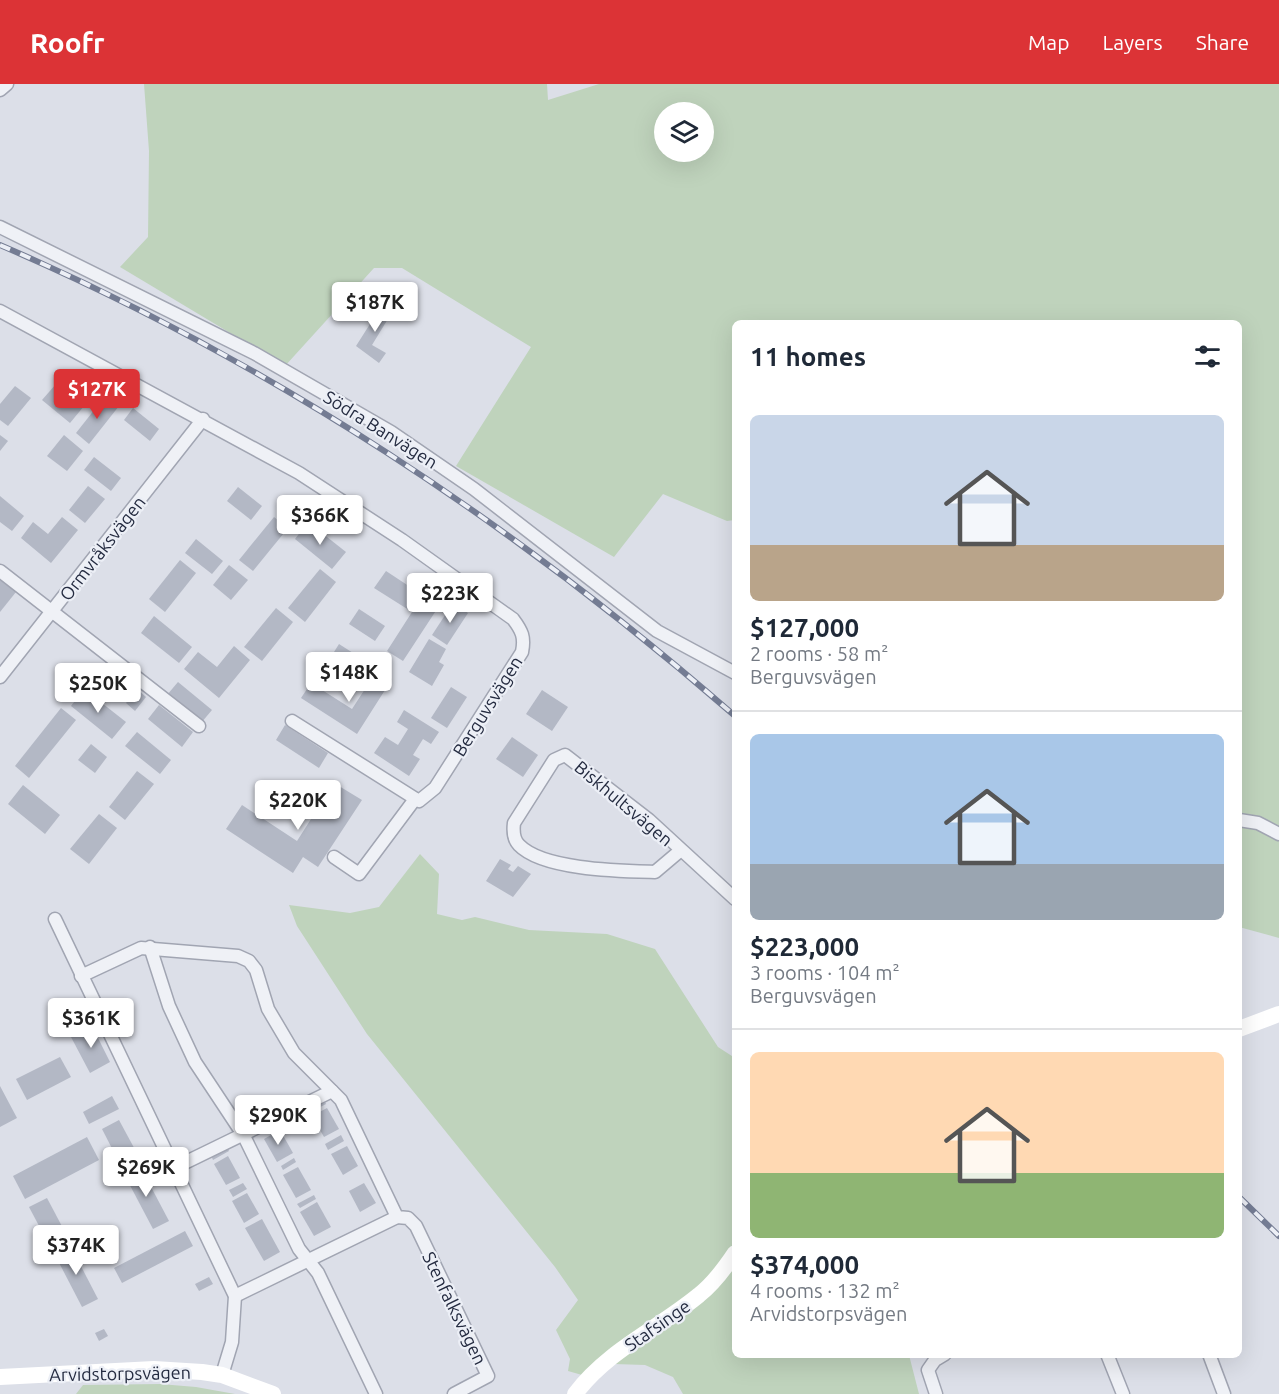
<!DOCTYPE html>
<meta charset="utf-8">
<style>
:root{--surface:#fff;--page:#f6f6f7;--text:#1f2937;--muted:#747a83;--line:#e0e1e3;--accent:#dc3336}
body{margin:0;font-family:Ubuntu,sans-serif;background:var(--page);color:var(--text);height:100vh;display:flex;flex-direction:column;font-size:22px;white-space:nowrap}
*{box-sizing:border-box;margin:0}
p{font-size:20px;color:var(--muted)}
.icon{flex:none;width:33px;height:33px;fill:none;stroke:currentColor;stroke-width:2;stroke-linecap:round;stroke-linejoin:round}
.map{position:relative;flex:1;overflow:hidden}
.panel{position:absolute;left:732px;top:236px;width:510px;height:1038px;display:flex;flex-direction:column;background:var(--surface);border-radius:9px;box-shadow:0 6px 24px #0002}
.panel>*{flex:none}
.controls{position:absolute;left:654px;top:18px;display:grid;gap:12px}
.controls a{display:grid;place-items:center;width:60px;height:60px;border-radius:50%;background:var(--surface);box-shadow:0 6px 24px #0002;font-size:30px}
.price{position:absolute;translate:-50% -51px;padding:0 14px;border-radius:6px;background:#fff;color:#222;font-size:20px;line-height:39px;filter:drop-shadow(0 2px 3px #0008)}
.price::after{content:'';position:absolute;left:50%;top:36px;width:18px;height:14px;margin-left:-9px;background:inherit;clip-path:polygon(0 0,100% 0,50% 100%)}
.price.active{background:var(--accent);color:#fff}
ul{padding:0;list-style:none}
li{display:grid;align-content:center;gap:12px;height:318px;padding:0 18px}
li+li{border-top:2px solid var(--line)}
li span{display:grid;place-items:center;height:186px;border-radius:9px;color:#555}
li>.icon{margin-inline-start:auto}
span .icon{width:108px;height:108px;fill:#fffc;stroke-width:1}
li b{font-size:26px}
h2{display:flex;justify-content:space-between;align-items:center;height:72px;padding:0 18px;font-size:26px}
header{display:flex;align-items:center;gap:36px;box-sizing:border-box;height:84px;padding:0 30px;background:var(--accent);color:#fff}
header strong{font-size:28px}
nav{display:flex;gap:33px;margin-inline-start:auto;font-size:21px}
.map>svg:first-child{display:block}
.green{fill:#bfd3bc;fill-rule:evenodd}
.building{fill:#b3b8c5}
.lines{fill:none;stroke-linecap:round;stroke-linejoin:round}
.street-casing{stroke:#a1a5b2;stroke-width:15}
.street{stroke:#eff1f6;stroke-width:12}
.secondary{stroke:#fff;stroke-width:16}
.rail-casing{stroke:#747c93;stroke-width:6}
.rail{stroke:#eceff6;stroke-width:4;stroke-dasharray:11;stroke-linecap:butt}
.labels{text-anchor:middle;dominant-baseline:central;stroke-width:4.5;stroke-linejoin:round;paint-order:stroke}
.street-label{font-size:18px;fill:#242b40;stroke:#eceff6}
</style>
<header>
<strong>Roofr</strong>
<nav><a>Map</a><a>Layers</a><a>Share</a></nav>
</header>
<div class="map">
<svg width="1279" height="1310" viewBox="0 0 1279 1310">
<rect width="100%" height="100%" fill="#dcdfe8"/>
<g class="green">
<path d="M144,0H547L548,16L599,0H1279V854L1239,843V238H735V436L727,437L663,410L614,473L456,382L531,263L402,184H374L285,282L120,183L148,153L149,67ZM664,28H704V68H664Z"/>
<path d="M420,770L439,790L437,830L462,836L475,833L529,846L607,850L655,865L718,963L735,974V1270L909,1271L919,1310H683L673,1293L645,1281L614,1280L582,1291L568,1287L570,1275L556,1246L578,1216L555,1183L367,950L297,842L289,821L350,829L379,823Z"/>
<path d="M160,1300L196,1303L235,1310H76L83,1301Z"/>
</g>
<g class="building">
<path d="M384,218L394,225L372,261L386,269L379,279L356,262Z"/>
<path d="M56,300L84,322L70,339L42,316Z"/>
<path d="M15,302L31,314L8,342L0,336V320Z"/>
<path d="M106,311L119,322L89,360L76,349Z"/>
<path d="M133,324L159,345L150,357L124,336Z"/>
<path d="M0,351L8,357L0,367Z"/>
<path d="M64,351L83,367L67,387L47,372Z"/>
<path d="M94,373L121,394L111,407L84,386Z"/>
<path d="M88,402L105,415L85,439L69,426Z"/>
<path d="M238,403L262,422L251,436L227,417Z"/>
<path d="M0,412L24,432L12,447L0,438Z"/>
<path d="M62,433L78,446L51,479L21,454L33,438L48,450Z"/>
<path d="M274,433L288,444L253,487L239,476Z"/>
<path d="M308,438L346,468L332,485L295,455Z"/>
<path d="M196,455L223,477L212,490L185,469Z"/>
<path d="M180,476L196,489L165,528L149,515Z"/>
<path d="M229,481L248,496L231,516L213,501Z"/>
<path d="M320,485L336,498L305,538L288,524Z"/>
<path d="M386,487L439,522L403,577L387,567L412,528L374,504Z"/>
<path d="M0,496L16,508L0,528Z"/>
<path d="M453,519L468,529L447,561L432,551Z"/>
<path d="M276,524L293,538L262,577L244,563Z"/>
<path d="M359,525L385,542L375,557L349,540Z"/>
<path d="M154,532L192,563L179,579L141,549Z"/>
<path d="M429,555L446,565L439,578L444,581L432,602L409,588Z"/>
<path d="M339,560L364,576L353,592L329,576Z"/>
<path d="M234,562L250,576L219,614L184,585L198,568L217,583Z"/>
<path d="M378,585L392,595L357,650L301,614L311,599L352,625Z"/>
<path d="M178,598L212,626L201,639L167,611Z"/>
<path d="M451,603L467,613L447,644L431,634Z"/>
<path d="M84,605L126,638L112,655L71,622Z"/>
<path d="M137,605L146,613L135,627L126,619Z"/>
<path d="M542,606L568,623L552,647L526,630Z"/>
<path d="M159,621L193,648L182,663L148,635Z"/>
<path d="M61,624L76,636L29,694L15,682Z"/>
<path d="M404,626L439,648L431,660L423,655L413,671L420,675L409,692L374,669L385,653L398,661L408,645L397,638Z"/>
<path d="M285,641L328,669L319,684L276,656Z"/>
<path d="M137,648L171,676L160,690L125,662Z"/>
<path d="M512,653L538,671L523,693L496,675Z"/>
<path d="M91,660L107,673L95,689L78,676Z"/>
<path d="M137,687L154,700L125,736L109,723Z"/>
<path d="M334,699L362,716L318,783L303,773L293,789L226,745L242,721L297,757Z"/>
<path d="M23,701L60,731L45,750L8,720Z"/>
<path d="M99,730L117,744L89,780L70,765Z"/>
<path d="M500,775L511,781L508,785L513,788L518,782L531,790L513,813L486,797Z"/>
<path d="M92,942L110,978L90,989L71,953Z"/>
<path d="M60,973L71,993L27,1016L16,995Z"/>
<path d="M0,1002L17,1034L0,1043Z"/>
<path d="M112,1012L119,1025L89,1040L83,1028Z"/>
<path d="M323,1013L326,1020L311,1028L308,1022Z"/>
<path d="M327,1024L339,1045L324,1053L312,1032Z"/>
<path d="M119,1036L139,1073L121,1082L102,1045Z"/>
<path d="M280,1046L293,1069L277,1078L264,1055Z"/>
<path d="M341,1051L344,1057L328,1066L325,1060Z"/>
<path d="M87,1053L99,1076L25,1115L13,1092Z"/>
<path d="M226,1060L229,1067L213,1076L210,1069Z"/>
<path d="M347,1062L358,1082L343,1091L331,1070Z"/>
<path d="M228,1072L240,1094L226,1101L214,1080Z"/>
<path d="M294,1074L296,1078L283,1086L281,1082Z"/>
<path d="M140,1082L169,1137L153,1145L124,1090Z"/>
<path d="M298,1083L311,1106L296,1114L283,1091Z"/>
<path d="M243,1099L247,1105L233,1113L229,1106Z"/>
<path d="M364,1099L376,1119L360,1128L349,1107Z"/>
<path d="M247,1109L259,1130L244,1139L232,1117Z"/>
<path d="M314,1111L316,1115L300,1124L297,1120Z"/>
<path d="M47,1114L65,1148L47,1157L29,1123Z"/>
<path d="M317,1118L331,1143L314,1152L300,1128Z"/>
<path d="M262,1135L280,1168L264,1177L245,1144Z"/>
<path d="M185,1147L193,1162L122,1199L114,1184Z"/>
<path d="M70,1161L98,1215L82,1223L54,1169Z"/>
<path d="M209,1193L213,1200L199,1207L195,1200Z"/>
<path d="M104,1245L108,1252L99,1257L95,1249Z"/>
</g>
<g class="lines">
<defs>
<g id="street">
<path d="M0,6L7,0"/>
<path d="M0,143L254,269L391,348L474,405L657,547L735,589"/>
<path d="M0,227L299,389L402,456L513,535C522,547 525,553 522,568L435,704L419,717L292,637"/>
<path d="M0,487L199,642"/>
<path d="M0,593L203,335"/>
<path d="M1239,736L1258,739L1279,750"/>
<path d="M681,766L655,788C621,787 543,786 519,761C513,755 513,747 514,739L554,676L565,671L649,736L735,815"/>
<path d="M334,773L359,790L415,715"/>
<path d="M55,835L235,1212L232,1258L222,1291"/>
<path d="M150,863L169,922L195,978L244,1052L299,1165L318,1189L376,1310"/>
<path d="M81,892L141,864L238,872L249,877L256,886L268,925L294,969L341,1016L397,1133L408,1134L416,1142L488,1292L454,1310"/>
<path d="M174,1084L332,1007"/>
<path d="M235,1212L397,1133"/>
<path d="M1107,1270L1123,1310"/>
<path d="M1209,1270L1224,1310"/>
<path d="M936,1310L928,1286L935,1276L945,1270"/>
</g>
</defs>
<use href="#street" class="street-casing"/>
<use href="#street" class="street"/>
<g class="secondary">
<path d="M1239,945L1279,930"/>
<path d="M0,1293L154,1285L202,1288L222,1291L273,1310"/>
<path d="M575,1310C608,1266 658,1245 699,1211C713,1200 725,1184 735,1169"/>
</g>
<defs>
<g id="rail">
<path d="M0,161C268,276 516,441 735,632"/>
<path d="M1239,1113L1279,1152"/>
</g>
</defs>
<use href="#rail" class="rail-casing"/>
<use href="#rail" class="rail"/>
</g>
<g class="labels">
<g class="street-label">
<text transform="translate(381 345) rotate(32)">Södra Banvägen</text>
<text transform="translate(102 464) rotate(-52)">Ormvråksvägen</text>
<text transform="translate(487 622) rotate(-58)">Berguvsvägen</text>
<text transform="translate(624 719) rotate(40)">Biskhultsvägen</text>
<text transform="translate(455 1224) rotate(64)">Stenfalksvägen</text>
<text transform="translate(657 1241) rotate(-35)">Stafsinge</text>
<text transform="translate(120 1289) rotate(-1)">Arvidstorpsvägen</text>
</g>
</g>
</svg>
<div class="controls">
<a><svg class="icon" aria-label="layers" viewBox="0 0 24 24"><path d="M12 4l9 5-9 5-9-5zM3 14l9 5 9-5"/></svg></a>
</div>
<b class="price" style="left:375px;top:249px">$187K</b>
<b class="price active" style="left:97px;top:336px">$127K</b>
<b class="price" style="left:320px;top:462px">$366K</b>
<b class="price" style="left:450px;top:540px">$223K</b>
<b class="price" style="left:349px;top:619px">$148K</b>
<b class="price" style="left:98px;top:630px">$250K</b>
<b class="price" style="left:298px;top:747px">$220K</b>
<b class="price" style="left:91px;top:965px">$361K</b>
<b class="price" style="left:278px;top:1062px">$290K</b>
<b class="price" style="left:146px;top:1114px">$269K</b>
<b class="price" style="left:76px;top:1192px">$374K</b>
<section class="panel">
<h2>11 homes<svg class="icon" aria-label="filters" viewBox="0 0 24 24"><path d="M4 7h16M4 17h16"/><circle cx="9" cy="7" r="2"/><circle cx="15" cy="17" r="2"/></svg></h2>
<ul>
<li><span style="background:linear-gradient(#c9d6e8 70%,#b9a48a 0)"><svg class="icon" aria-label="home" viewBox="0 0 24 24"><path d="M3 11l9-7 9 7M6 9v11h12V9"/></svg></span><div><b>$127,000</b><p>2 rooms · 58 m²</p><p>Berguvsvägen</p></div></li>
<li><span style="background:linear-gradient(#a9c7e8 70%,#9aa5b1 0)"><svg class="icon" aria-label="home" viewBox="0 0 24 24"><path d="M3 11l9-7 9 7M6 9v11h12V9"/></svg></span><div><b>$223,000</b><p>3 rooms · 104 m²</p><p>Berguvsvägen</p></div></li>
<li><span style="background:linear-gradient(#ffd9b3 65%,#8fb573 0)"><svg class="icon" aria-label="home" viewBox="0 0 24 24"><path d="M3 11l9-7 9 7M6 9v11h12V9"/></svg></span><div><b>$374,000</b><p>4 rooms · 132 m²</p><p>Arvidstorpsvägen</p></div></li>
</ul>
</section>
</div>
